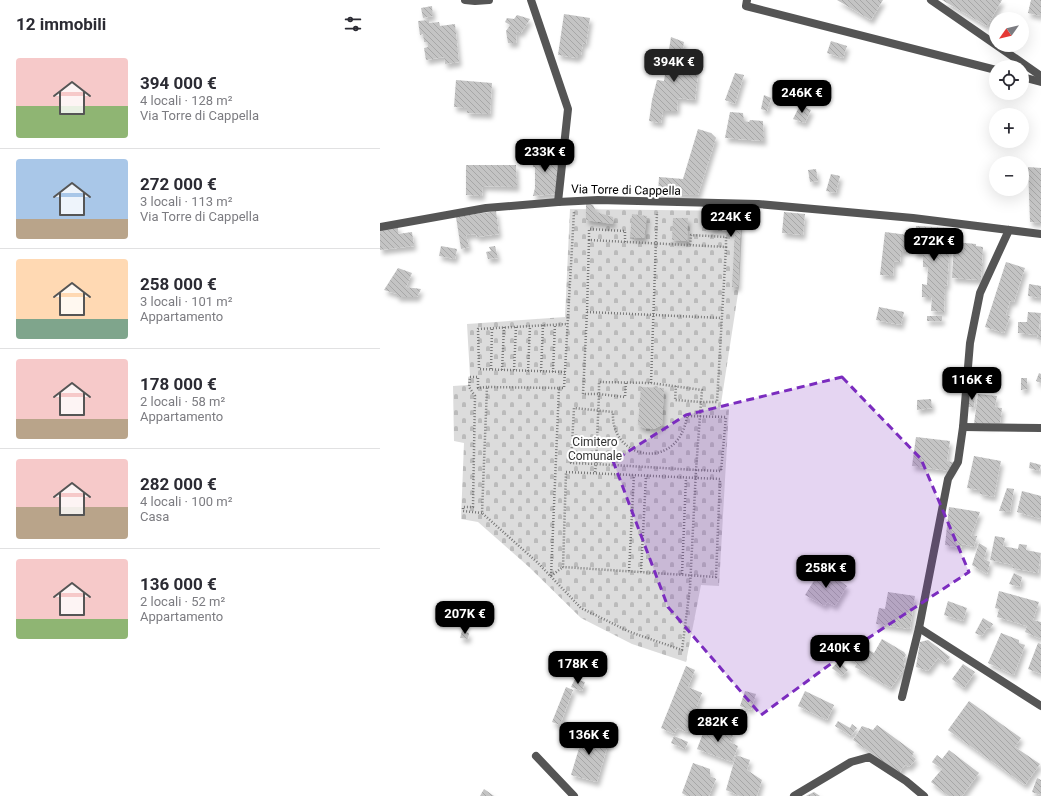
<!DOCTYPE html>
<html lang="it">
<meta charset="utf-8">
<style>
:root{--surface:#fff;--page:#f7f7f7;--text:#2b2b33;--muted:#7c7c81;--line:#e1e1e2;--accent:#000}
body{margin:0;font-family:Roboto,sans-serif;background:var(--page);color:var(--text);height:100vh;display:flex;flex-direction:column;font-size:15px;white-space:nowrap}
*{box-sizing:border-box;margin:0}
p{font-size:13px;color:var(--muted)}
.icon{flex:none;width:22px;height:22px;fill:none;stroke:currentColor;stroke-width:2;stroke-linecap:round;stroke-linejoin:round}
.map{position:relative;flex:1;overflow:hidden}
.drawer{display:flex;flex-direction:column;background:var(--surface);width:380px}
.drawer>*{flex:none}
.needle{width:26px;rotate:236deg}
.buttons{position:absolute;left:609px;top:12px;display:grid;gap:8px}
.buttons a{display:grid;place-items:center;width:40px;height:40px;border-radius:50%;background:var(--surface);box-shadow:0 4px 16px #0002;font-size:20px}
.price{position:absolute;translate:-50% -34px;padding:0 9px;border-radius:8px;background:var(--accent);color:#fff;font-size:13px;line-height:26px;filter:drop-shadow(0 1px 2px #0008)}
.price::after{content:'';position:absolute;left:50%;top:24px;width:12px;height:9px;margin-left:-6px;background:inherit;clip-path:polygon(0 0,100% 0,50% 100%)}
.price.active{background:#222;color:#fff}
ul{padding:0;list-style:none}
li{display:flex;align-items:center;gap:12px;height:100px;padding:0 16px}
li+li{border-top:1px solid var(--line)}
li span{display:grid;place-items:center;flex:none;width:112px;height:80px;border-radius:4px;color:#555}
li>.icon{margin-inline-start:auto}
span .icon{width:48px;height:48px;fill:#fffc;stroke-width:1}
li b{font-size:17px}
h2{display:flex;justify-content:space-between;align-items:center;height:48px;padding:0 16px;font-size:17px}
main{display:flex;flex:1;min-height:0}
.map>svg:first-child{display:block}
.cemetery{fill:url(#cemetery-stones)}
.building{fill:url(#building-back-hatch);filter:url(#shadow)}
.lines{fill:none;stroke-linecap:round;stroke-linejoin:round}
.path{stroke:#777;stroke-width:2.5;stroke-dasharray:1 2;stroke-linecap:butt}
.street{stroke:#555;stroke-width:8}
.marked{fill:#7b2cbf;fill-opacity:0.2;stroke:#7b2cbf;stroke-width:3;stroke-dasharray:8 5;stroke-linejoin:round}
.labels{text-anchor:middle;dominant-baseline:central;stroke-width:4;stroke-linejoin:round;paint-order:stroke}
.street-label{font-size:12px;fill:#000;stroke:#fff}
.park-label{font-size:12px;fill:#333;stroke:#fff}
</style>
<main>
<section class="drawer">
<h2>12 immobili<svg class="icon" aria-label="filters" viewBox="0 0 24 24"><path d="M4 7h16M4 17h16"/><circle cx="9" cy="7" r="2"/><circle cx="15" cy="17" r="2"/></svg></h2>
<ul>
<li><span style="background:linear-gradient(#f6c9c9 60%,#8fb573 0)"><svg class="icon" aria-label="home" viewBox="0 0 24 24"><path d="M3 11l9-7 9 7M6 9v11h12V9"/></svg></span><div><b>394 000 €</b><p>4 locali · 128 m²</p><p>Via Torre di Cappella</p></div></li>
<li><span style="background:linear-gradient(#a9c7e8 75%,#b9a48a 0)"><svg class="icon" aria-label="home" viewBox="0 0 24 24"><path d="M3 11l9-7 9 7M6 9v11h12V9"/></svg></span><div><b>272 000 €</b><p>3 locali · 113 m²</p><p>Via Torre di Cappella</p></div></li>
<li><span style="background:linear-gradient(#ffd9b3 75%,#7fa58c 0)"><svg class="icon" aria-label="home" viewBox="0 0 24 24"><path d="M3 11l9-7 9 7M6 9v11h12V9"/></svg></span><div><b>258 000 €</b><p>3 locali · 101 m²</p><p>Appartamento</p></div></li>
<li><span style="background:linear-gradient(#f6c9c9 75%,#b9a48a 0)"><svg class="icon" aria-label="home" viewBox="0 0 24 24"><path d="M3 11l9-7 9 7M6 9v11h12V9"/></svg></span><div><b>178 000 €</b><p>2 locali · 58 m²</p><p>Appartamento</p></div></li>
<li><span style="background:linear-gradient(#f6c9c9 60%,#b9a48a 0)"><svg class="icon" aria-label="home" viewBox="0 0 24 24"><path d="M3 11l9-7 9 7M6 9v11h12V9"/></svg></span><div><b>282 000 €</b><p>4 locali · 100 m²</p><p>Casa</p></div></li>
<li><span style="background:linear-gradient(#f6c9c9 75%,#8fb573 0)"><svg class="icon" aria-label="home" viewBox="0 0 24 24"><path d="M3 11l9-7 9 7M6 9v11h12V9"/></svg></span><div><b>136 000 €</b><p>2 locali · 52 m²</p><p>Appartamento</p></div></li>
</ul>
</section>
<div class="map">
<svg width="661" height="796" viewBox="0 0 661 796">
<defs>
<pattern id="cemetery-stones" width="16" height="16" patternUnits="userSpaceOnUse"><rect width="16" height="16" fill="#dcdcdc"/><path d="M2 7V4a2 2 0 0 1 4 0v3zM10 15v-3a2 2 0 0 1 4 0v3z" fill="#bbb"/></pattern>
<pattern id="building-back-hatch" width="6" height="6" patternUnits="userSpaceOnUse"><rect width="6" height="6" fill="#c4c4c4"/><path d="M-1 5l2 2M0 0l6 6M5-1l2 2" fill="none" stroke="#a7a7a7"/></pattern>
<filter id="shadow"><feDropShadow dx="2.5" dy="4.5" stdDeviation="2" flood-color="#0004"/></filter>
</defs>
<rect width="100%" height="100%" fill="#fff"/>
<path class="cemetery" d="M190,209L363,211L359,287L340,410L349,409L339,586L321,585L306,662L252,644L201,618L149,567L98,522L81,519L84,443L74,441L73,386L88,385V377L90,376L87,324L185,317Z"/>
<g class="building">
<path d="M457,0H503L491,20Z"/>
<path d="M562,0H622L607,26Z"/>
<path d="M651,0H661V16L648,13Z"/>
<path d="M52,6L53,16L43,18L41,8Z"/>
<path d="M184,14L210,18L206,44L203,43L201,55H198V58L178,55Z"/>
<path d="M137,15L150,19L141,33L137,31L136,43H128L126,31L130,25L125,22L127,18L134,19Z"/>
<path d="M49,20V23L59,22L60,26L75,24L79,62L65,64L64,57L46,60L44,48L48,47V42H44L43,34L40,35L38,21Z"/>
<path d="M291,37L304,42L301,60L314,61L316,73H318L315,100L298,98L297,111H283L281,123L269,121L272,100L277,80L284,81Z"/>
<path d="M451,41L467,46L463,58L447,53Z"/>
<path d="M355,73L364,75L355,104L345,100Z"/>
<path d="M76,80L112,83L110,114L87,113V108L74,107Z"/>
<path d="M384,95L391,98L387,111L381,109Z"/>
<path d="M420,105L431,110L425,123L413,119Z"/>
<path d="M350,112L363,113L364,121L369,122L370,120L383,121L384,141L345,138Z"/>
<path d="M318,129L331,133L336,138L318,195L278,194L279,177L303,179Z"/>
<path d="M169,148L168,157L179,160L175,194L153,196L155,188V167H153L154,160L151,159L152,152Z"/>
<path d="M86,165H136L137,187L103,186L102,196L86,195Z"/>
<path d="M648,167L661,168V223L650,222Z"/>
<path d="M436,169L438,181L430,182L428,170Z"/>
<path d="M451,174L460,176L456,193L446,191Z"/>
<path d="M206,203L213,205L216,211L219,213L233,217V224L206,220Z"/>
<path d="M116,211L119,234L97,237L96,234L86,235L89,247L81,249L76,217Z"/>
<path d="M349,212L361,214L358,287H352L355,231L329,229L330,223L337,221Z"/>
<path d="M404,212L425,214L423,235L402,233Z"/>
<path d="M252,214L267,216L264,238L250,237Z"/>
<path d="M293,218H308L307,241L292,240Z"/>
<path d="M18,226V234L32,232L34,246L0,250V228Z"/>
<path d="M536,226L571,228L567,286L565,285L564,312L551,311L552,297H542V284L547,285L548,267H543V254H534Z"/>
<path d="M505,232L528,235L525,252H521L520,262L514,261L513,276L500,275Z"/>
<path d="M574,242L596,244V246L603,247L601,280L572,278Z"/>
<path d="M61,246L77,249L75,259L59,256Z"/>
<path d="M115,246L118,258L108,259L106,252L111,251L109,247Z"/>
<path d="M626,262L645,268L634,302L630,301L626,315L630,316L624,333L605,327Z"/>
<path d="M18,268L32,273L26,287L41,289L37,297H17V294L4,290Z"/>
<path d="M649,284L661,286V298L648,296Z"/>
<path d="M499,307L524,312L521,325L496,320Z"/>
<path d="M648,312L661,313L658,335L638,333V322H647Z"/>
<rect x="547" y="316" width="15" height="5"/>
<path d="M660,327H661V340L657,339Z"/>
<path d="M599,368L604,370L601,377L596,375Z"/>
<path d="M659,373L661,374V383L656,381Z"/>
<path d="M641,378H647V389L641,390Z"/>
<path d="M261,387L284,388L282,425L274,429L264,428L258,425Z"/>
<path d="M590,394H595L594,407H588Z"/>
<path d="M598,394L617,396L615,407L622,408L620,423H615L614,425L594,424Z"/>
<path d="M551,399L552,408L537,410V400Z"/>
<path d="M536,437L570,441L567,461L573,462L571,471L532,466Z"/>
<path d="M594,456L621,461L614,497L600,494V490L587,488Z"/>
<path d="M650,462L661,465L659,471L649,468Z"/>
<path d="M627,488L634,489L630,512L619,511Z"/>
<path d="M642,491L661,496V519L637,512Z"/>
<path d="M569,507L600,512L591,536H597L594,547L582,544L581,548L565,545Z"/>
<path d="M615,536L625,538L623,546L638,549L639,544L647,545L646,550L661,553L658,573L632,568L633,565L610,560Z"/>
<path d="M599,543L607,548L604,559L610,562L607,574L592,565Z"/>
<path d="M442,568L467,586L455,606L447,602L445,606L425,595Z"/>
<path d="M634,573L642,577L640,587L629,584Z"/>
<path d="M619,591L659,602L653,620L661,622V639L645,632L647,626L617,617L619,609L615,608Z"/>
<path d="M508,592L535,596L530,629L496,624L499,608L505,609Z"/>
<path d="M568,601L587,608L583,621L564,615Z"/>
<path d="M603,618L613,624L610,629L607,628L602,636L595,633Z"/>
<path d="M82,631L89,633L88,639L80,638Z"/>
<path d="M621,633L639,640V643L645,645L634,675L608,663Z"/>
<path d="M502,639L524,652L526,655L523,659L525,667L511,688L475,667L477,663L467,657L475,642L494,653Z"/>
<path d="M548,640L570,657L565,663L558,658L548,671L536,667L540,642Z"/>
<path d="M658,643L661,644V674L648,669Z"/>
<path d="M459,661L468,670L462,676L452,668Z"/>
<path d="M583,664L595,672L584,688L572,679Z"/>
<path d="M306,666L315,670L308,687L322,693L307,732L297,728L294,734L281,728Z"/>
<path d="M195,679L205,682L202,691L191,687Z"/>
<path d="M186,687L193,690L180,725L172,722Z"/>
<path d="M365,691L376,694L371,710L360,706Z"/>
<path d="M425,691L454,705L447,720L418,706Z"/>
<path d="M589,701L641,738L635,747L660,764L645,785L568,730Z"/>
<path d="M458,721L470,728L472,724L477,728L471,736L455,726Z"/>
<path d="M327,723L354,733L350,742L358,746L352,762L317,749Z"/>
<path d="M497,725L534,752L532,756L536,759L529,767L525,765L519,773L473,740L482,726L493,730Z"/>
<path d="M194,731L229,741L217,782L191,775L200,745L191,743Z"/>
<path d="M294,736L308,742L305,749L291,743Z"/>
<path d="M569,750L599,773L582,796H569L551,782L562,769L552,762L557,755L562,759Z"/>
<path d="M356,755L370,760L367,770L382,780L377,796H360L346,790Z"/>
<path d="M313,763L330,769V776L336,779L329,796H307L302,793Z"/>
<path d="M657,778L661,780V795L652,792Z"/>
<path d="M104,789L114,796H100Z"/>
<path d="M434,792L440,796H426Z"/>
</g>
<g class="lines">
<g class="path">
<path d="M209,240L207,312L203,394H219V382L271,383L322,390L321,402H337L346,247"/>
<path d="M245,242V231L209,229V240L346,247V237L311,235L310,245"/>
<path d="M207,312L342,318"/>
<path d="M111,369L112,328"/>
<path d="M122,370L124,327"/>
<path d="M134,370L136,327"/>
<path d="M148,371L150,326"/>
<path d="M161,371L163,325"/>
<path d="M173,372L175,324"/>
<path d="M185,372L99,369L98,329L188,324"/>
<path d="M246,383L245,397L219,394L216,464L316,470L321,402L295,400L296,386"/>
<path d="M271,383L277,212"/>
<path d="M179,388H184L194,212"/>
<path d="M186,472L340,479L336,577L183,567Z"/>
<path d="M102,513L83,511V507H93L95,396L89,387L90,377H98V388L107,387"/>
<path d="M249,571L254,475"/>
<path d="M261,572L266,476"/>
<path d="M302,574L306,478"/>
<path d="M171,576L179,388L107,387L102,513L157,562L201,608L250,632L302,650L310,587L316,470L341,471L346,417L307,416C299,472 230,461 233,412L194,408L191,463L216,464L215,473"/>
<path d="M171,576L183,567"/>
</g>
<g class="street">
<path d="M85,0L95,1L109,0"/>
<path d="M151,0L188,109L178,202"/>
<path d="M367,0L366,6L616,70"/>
<path d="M551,0L661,76"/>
<path d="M642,77L661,82"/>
<path d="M0,227L106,208L178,202L218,200L378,204L533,218L661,234"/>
<path d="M583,427L661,428"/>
<path d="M539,628L661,706"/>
<path d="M522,697L539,628L568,479L578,462L583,427L590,343L600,293L629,230"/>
<path d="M156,756L194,796"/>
<path d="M414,796L471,762L489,757L526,781L544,796"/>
</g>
</g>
<path class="marked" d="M462,377L541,459L589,572L467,652L381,715L288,607L233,461L306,415Z"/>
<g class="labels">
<g class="street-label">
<text transform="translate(246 190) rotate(1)">Via Torre di Cappella</text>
</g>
<g class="park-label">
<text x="215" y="442">Cimitero<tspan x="215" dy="14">Comunale</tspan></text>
</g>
</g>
</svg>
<div class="buttons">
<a><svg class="needle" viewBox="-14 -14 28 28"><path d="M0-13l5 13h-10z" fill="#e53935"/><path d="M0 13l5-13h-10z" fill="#7c7c81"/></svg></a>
<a><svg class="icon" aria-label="locate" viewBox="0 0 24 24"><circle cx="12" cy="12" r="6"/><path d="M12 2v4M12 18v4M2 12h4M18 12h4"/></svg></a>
<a>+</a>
<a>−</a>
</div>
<b class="price active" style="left:294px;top:83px">394K €</b>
<b class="price" style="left:422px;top:114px">246K €</b>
<b class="price" style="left:165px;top:173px">233K €</b>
<b class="price" style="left:351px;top:238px">224K €</b>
<b class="price" style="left:554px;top:262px">272K €</b>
<b class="price" style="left:592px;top:401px">116K €</b>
<b class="price" style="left:446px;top:589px">258K €</b>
<b class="price" style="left:85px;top:635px">207K €</b>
<b class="price" style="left:460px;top:669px">240K €</b>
<b class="price" style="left:198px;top:685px">178K €</b>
<b class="price" style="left:338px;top:743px">282K €</b>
<b class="price" style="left:209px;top:756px">136K €</b>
</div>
</main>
